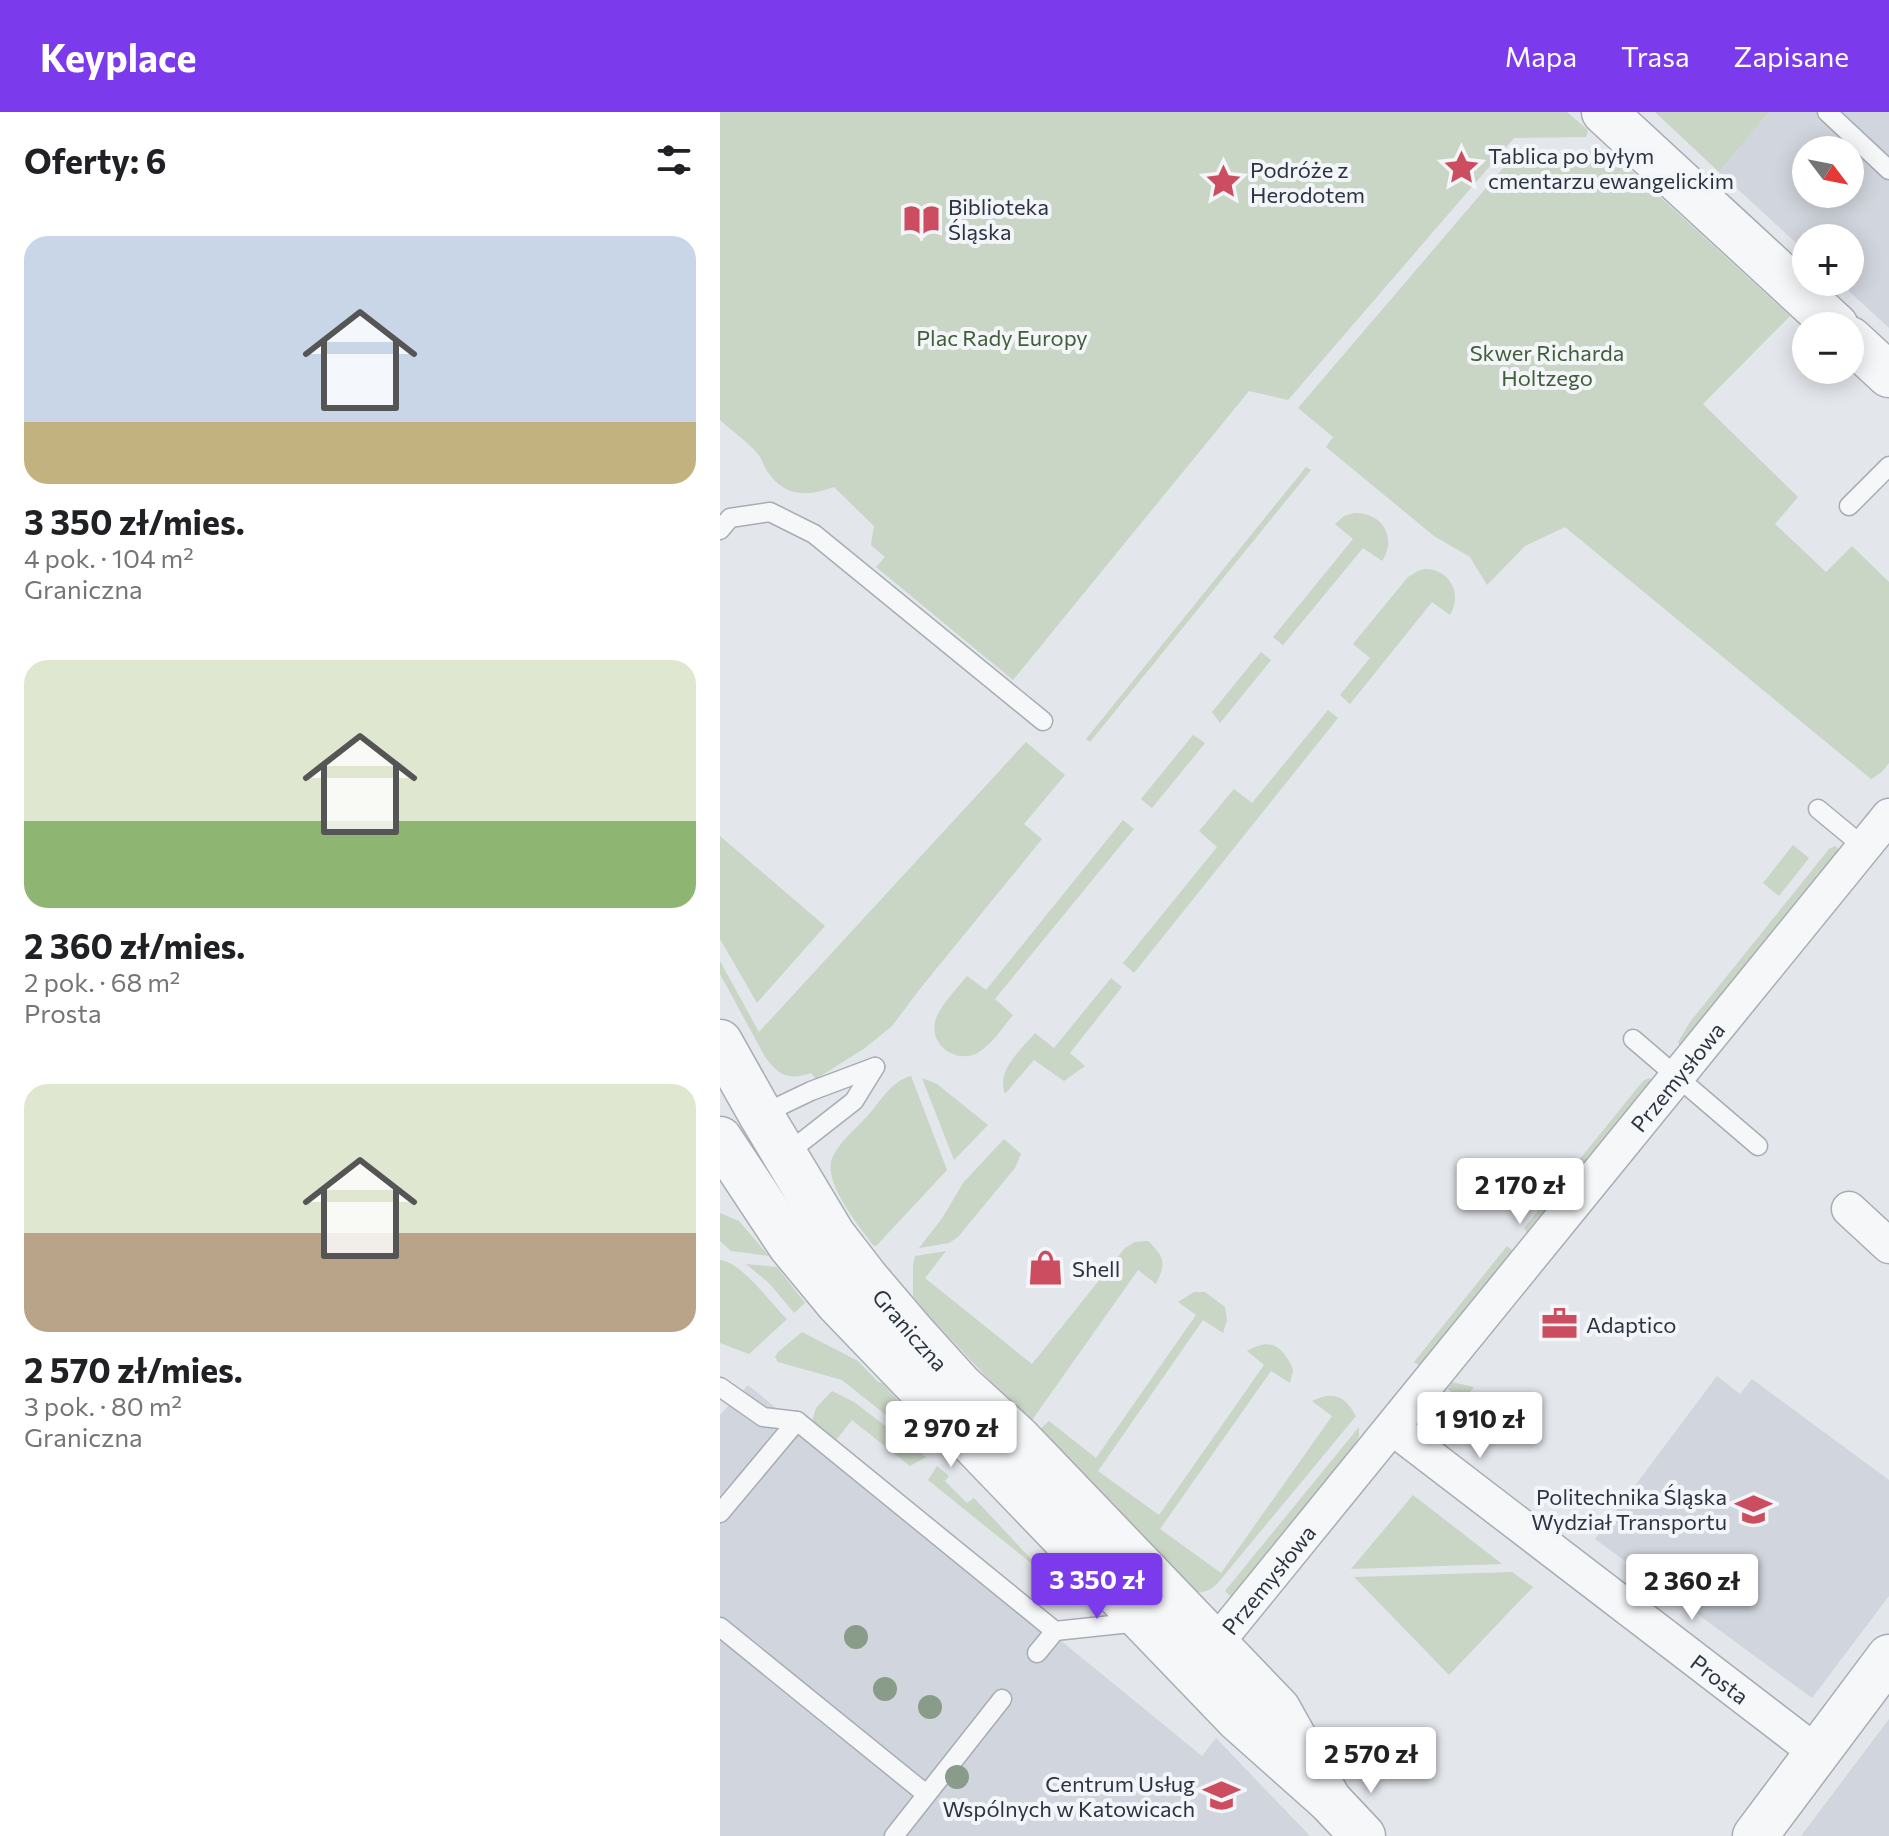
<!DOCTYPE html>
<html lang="pl">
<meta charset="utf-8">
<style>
:root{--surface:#fff;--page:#f2f2f2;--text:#202124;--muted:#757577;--accent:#7c3aed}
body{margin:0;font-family:Commissioner,sans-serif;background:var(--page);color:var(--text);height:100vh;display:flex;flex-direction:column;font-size:30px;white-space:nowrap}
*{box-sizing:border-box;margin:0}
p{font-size:26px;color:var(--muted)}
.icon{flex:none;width:44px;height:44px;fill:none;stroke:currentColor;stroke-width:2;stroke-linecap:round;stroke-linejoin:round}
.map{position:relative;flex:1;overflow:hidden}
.details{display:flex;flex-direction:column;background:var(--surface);width:720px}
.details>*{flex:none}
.needle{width:52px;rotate:122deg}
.controls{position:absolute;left:1072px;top:24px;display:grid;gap:16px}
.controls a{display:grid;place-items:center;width:72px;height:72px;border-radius:50%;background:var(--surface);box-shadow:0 4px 20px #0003;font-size:40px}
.price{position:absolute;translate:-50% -68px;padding:0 18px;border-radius:8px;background:#fff;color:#222;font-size:26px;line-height:52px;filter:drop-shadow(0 2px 4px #0008)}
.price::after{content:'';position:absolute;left:50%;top:48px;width:24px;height:18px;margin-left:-12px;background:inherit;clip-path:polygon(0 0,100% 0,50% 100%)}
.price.active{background:var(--accent);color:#fff}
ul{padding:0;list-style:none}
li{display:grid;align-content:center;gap:16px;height:424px;padding:0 24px}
li span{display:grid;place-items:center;height:248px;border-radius:24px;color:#555}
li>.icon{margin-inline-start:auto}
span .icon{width:144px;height:144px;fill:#fffc;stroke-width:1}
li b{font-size:34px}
h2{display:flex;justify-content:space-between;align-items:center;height:96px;padding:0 24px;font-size:34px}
header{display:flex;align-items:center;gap:48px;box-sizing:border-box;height:112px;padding:0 40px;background:var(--accent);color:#fff}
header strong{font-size:38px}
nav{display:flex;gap:44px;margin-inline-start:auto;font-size:28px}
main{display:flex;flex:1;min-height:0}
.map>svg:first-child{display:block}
.built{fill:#d1d5dd;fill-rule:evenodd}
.green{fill:#c9d5c5}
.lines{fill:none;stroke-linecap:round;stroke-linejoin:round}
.service-casing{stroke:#a8adb5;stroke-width:21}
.minor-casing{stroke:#a8adb5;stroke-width:37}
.tertiary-casing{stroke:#a8adb5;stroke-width:47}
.service{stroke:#f6f7f9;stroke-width:18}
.minor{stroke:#f6f7f9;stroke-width:34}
.tertiary{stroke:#f6f7f9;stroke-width:44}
.tree{fill:#899b89}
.labels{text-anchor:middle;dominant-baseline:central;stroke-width:8;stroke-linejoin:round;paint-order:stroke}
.poi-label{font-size:22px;fill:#2b3443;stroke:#f3f5f8;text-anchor:start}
.park-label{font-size:22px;fill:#405e39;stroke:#f3f5f8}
.street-label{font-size:22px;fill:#2b3443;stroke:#f3f5f8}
</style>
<header>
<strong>Keyplace</strong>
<nav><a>Mapa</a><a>Trasa</a><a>Zapisane</a></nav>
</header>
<main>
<section class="details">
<h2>Oferty: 6<svg class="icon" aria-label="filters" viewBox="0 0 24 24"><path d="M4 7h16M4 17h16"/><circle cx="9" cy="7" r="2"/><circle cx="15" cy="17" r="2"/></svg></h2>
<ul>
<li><span style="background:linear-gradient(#c9d6e8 75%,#c2b280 0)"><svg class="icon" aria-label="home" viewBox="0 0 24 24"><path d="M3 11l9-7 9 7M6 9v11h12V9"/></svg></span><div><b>3 350 zł/mies.</b><p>4 pok. · 104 m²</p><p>Graniczna</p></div></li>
<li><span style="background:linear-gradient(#dfe7d0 65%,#8fb573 0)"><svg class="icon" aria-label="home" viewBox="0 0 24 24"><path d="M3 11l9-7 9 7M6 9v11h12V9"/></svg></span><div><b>2 360 zł/mies.</b><p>2 pok. · 68 m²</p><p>Prosta</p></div></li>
<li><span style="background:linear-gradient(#dfe7d0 60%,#b9a48a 0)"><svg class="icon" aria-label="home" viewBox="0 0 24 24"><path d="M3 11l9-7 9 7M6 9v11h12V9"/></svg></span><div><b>2 570 zł/mies.</b><p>3 pok. · 80 m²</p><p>Graniczna</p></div></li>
</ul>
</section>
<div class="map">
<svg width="1169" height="1724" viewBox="0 0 1169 1724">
<rect width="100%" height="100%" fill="#e3e6eb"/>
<g class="built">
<path d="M1049,0H1169V216L1119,170H1130V126H1086V140L999,60ZM1086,38H1130V82H1086Z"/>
<path d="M997,1264L1020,1282L1032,1267L1169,1368V1484L1092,1586L875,1427Z"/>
<path d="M28,1273L482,1644L496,1626L590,1724H0V1303Z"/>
<path d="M1169,1607V1724H1081Z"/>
</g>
<g class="green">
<path d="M0,0H847L868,18L866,25L794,26L568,288L529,279L293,568L156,455L165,445L151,433L154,414L114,375C88,385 64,385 47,359C44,354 42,347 38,342C28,330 12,319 0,308Z"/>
<path d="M935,0H1049L999,60Z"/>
<path d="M890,39L1070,204L983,292L1078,385L1055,412L1106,460L1132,434L1169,470V651L1162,660L1151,667L845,415L805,434L767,473L750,445L714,424L606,335L613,325L578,296L796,41Z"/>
<path d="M586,355L591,358L370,630L366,627Z"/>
<path d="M634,401C662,400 678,426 662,449L643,436L563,533L553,525L633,427L615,412L624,404Z"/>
<path d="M705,457C730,457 743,482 730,503L712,490L630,592L620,583L650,546L633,532L688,465L698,459Z"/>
<path d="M541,540L551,548L500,611L492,600Z"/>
<path d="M608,598L618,606L414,861L403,851L497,735L479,719L514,677L532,691Z"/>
<path d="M473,623L485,631L432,696L421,687Z"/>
<path d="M306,630L345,663L304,712L322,727L199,878L172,914L145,936L96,967L91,961C68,969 57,963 44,943L0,862V849L39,920Z"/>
<path d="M403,708L414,717L275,887L293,903C283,915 273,931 259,940C236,954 205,931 217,904C223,891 238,875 247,864L266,878Z"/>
<path d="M0,724L105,814L37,891L0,827Z"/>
<path d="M1073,733L1089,746L1059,784L1043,771Z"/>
<path d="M1115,734L1120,738L960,935L958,930L970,910L1109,737Z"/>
<path d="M391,866L402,875L350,941L365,954L344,969L314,948L285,982C276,958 300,939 315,921L334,936Z"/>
<path d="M191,964L227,1058L156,1134L153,1133C138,1112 101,1069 113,1044C121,1028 138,1015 150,1001C162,987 172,969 191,964Z"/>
<path d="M202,966L217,972L268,1013L234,1048Z"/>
<path d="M929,966L934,969L808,1122L804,1116L923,969Z"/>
<path d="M284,1027L301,1042L295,1056L238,1125L229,1131L199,1136L223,1105L243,1071Z"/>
<path d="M0,1101L19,1109L49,1144L11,1139L0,1129Z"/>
<path d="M428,1129C445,1145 446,1152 436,1172L418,1158L310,1311L208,1203L193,1184V1153L195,1144L226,1139L205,1166L312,1252L405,1136L415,1130Z"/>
<path d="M787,1134L794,1140L700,1254L694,1250Z"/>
<path d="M0,1148C22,1150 51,1192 67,1207L29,1242L0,1231Z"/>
<path d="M26,1152L57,1155L85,1191L74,1201L50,1172Z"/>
<path d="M474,1180H485L505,1195L507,1208L503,1221L483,1208L378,1359L439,1403L544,1253L527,1239C543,1230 556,1228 567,1246C568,1247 573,1256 573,1258C573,1259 570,1271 570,1271L551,1259L440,1417L501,1461L612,1304L592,1289C614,1279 624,1283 636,1304L497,1472C489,1479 484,1481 473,1480L318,1319L329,1309L376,1346L476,1203L458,1190Z"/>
<path d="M82,1220L138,1249L158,1270L162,1271L209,1323L218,1336L216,1339H211L122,1268L58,1250L55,1245L58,1240Z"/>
<path d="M732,1270L754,1275L721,1317V1301L735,1283L728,1277Z"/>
<path d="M112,1279L134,1290L206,1345L190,1354L132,1308L116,1328L92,1309L96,1296Z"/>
<path d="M639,1315V1324L635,1333L512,1486L505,1479Z"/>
<path d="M217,1354L229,1364L225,1369L247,1391L254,1386L327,1464L208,1368Z"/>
<path d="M693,1383L782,1452L631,1457Z"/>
<path d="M792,1460L813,1475L729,1563L634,1465Z"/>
</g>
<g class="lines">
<defs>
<g id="service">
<path d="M1107,0L1169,58"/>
<path d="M1129,394L1169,354"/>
<path d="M0,418L10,406L50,400L94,422L323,609"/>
<path d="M1098,697L1144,735"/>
<path d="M913,927L1038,1034"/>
<path d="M41,1003L91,979L155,955"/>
<path d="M65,1043L134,989L155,955"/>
<path d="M0,1275L43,1305L77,1309L335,1519L420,1510"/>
<path d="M0,1401L77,1309"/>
<path d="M0,1515L206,1682"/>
<path d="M317,1541L335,1519"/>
<path d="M174,1724L282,1587"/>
</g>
<g id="minor">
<path d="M1129,1097L1169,1134"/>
<path id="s1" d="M673,1316L1097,1641"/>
<path id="s2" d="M480,1551L1169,704"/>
</g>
<g id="tertiary">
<path d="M884,0L1116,214"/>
<path d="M1130,227L1169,263"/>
<path id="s3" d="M0,930L41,1003L113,1123L147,1167L193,1221L240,1273L298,1326L558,1597L609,1688"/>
<path d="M0,1027L70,1133L118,1191L518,1607L609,1688L643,1724"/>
<path d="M1035,1724L1169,1545"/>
</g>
</defs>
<use href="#service" class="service-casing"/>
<use href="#minor" class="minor-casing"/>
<use href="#tertiary" class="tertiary-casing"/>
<use href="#service" class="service"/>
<use href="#minor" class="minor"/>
<use href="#tertiary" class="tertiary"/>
</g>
<g class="tree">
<circle cx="136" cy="1525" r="12"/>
<circle cx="165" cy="1577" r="12"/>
<circle cx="210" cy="1595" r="12"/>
<circle cx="237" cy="1665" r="12"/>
</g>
<defs>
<symbol id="sight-bare" viewBox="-9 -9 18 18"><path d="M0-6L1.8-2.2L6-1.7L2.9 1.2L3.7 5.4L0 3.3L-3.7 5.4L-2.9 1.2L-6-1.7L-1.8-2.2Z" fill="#cb4d5f" stroke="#f3f5f8" stroke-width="2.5" paint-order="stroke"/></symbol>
<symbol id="library-bare" viewBox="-9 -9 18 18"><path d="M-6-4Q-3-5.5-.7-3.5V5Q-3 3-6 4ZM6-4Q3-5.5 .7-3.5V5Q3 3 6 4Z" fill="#cb4d5f" stroke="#f3f5f8" stroke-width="2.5" paint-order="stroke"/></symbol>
<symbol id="shop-bare" viewBox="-9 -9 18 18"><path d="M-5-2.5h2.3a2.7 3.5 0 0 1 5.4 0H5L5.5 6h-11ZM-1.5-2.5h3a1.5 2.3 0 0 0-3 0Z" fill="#cb4d5f" stroke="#f3f5f8" stroke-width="2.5" paint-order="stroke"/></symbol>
<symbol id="office-bare" viewBox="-9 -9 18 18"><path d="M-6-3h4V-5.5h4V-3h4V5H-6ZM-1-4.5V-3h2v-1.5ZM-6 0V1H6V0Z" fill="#cb4d5f" stroke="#f3f5f8" stroke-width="2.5" paint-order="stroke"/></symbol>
<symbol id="university-bare" viewBox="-9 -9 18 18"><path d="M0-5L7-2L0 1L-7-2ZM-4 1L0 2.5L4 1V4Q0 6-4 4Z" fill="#cb4d5f" stroke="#f3f5f8" stroke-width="2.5" paint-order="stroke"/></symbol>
<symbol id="school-bare" viewBox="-9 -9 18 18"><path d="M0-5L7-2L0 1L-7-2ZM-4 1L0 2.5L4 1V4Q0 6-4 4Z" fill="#cb4d5f" stroke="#f3f5f8" stroke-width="2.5" paint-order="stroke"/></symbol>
</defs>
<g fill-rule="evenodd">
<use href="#sight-bare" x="716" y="30" width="51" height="51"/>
<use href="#sight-bare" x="478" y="44" width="51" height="51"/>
<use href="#library-bare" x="176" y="82" width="51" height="51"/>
<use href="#shop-bare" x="300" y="1130" width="51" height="51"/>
<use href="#office-bare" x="814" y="1186" width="51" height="51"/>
<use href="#university-bare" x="1008" y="1372" width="51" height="51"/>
<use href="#school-bare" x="476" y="1658" width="51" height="51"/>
</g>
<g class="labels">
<g class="poi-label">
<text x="768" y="43">Tablica po byłym<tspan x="768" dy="25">cmentarzu ewangelickim</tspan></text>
<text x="530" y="57">Podróże z<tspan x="530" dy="25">Herodotem</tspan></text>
<text x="228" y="94">Biblioteka<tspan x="228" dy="25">Śląska</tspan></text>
<text x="352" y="1156">Shell</text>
<text x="866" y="1212">Adaptico</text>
<text x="1007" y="1384" text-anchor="end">Politechnika Śląska<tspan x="1007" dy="25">Wydział Transportu</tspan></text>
<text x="475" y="1671" text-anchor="end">Centrum Usług<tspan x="475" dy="25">Wspólnych w Katowicach</tspan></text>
</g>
<g class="park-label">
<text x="282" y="225">Plac Rady Europy</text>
<text x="827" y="240">Skwer Richarda<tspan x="827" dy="25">Holtzego</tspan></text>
</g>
<g class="street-label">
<text stroke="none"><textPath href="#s2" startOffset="756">Przemysłowa</textPath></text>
<text stroke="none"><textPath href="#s3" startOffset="346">Graniczna</textPath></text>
<text stroke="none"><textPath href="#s2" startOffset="108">Przemysłowa</textPath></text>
<text stroke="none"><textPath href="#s1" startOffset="412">Prosta</textPath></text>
</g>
</g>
</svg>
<div class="controls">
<a><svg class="needle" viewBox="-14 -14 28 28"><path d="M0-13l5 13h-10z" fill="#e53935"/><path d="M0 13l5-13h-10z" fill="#757577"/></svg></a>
<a>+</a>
<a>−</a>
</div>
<b class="price" style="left:800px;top:1114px">2 170 zł</b>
<b class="price" style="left:760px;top:1348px">1 910 zł</b>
<b class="price" style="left:231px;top:1357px">2 970 zł</b>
<b class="price active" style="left:377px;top:1509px">3 350 zł</b>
<b class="price" style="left:972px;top:1510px">2 360 zł</b>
<b class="price" style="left:651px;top:1683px">2 570 zł</b>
</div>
</main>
